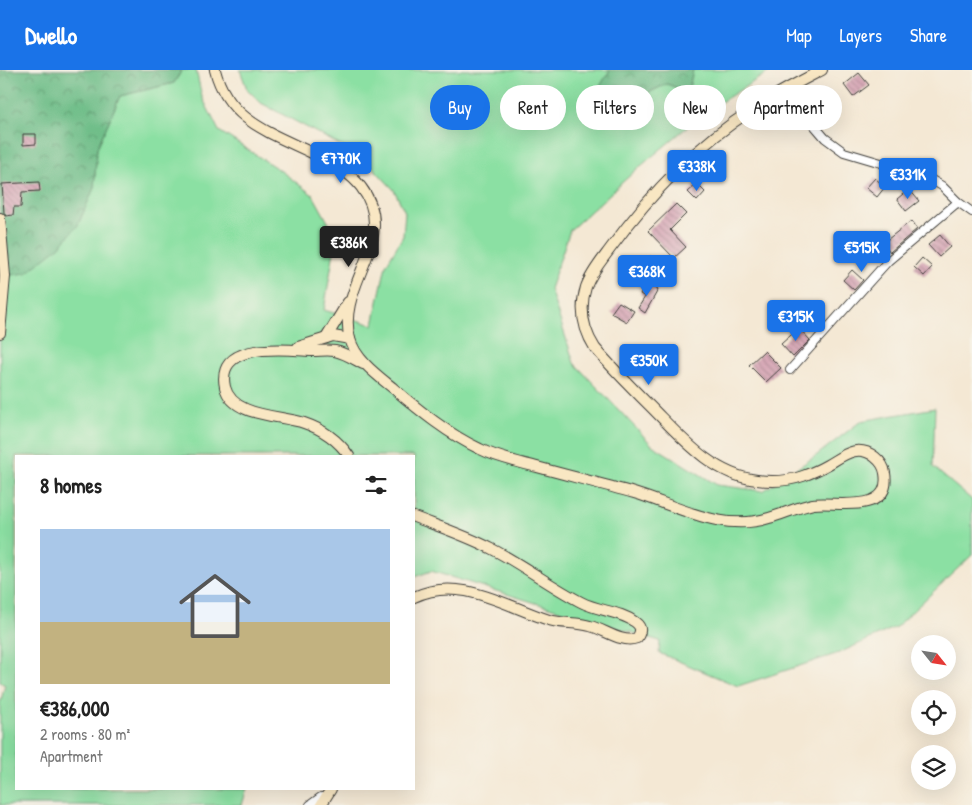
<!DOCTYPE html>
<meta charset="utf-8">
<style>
:root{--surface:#fff;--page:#f2f2f2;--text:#222;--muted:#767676;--accent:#1a73e8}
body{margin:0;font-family:"Patrick Hand",sans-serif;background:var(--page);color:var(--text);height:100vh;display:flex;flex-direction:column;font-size:19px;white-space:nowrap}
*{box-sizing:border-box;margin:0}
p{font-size:16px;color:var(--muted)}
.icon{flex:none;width:28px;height:28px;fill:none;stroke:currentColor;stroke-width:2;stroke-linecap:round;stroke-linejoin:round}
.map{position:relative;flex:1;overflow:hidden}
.sheet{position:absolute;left:15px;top:385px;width:400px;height:335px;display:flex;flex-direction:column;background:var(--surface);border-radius:0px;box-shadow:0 5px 20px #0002}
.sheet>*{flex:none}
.top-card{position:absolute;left:430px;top:15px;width:466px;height:45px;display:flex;gap:10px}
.needle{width:32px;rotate:120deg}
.fabs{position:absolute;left:911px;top:565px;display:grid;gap:10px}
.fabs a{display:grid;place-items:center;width:45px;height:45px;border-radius:50%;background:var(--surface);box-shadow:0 5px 20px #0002;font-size:25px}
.price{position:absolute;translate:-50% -42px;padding:0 11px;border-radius:5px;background:var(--accent);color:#fff;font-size:16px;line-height:32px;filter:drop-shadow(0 1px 2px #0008)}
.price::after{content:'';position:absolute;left:50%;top:30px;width:15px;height:11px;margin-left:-8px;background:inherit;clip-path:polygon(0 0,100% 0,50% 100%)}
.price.on{background:#222;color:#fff}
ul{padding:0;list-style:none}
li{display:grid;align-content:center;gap:10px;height:265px;padding:0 25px}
li span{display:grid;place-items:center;height:155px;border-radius:0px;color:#555}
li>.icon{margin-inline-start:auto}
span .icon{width:90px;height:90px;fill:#fffc;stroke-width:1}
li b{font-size:21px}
h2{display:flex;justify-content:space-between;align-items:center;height:60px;padding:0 25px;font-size:21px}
.pill{padding:0 18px;border-radius:22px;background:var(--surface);box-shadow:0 5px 20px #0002;font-size:18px;line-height:45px}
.pill.on{background:var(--accent);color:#fff}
header{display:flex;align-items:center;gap:30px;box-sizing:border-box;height:70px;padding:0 25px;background:var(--accent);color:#fff}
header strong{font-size:24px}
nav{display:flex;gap:28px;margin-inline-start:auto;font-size:18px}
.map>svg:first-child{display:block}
.grass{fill:#8be0a3;stroke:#547e60}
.forest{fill:url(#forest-crowns);stroke:#466d52}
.building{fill:url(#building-back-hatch)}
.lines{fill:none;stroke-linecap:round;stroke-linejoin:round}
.street-casing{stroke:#3c3b38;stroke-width:10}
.secondary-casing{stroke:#3c3b38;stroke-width:12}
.street{stroke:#fff;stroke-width:8}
.secondary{stroke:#f9e7c3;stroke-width:10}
</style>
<header>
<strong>Dwello</strong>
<nav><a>Map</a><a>Layers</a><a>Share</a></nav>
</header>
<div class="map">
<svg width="972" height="735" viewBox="0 0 972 735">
<defs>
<pattern id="forest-crowns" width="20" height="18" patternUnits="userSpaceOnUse" patternTransform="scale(1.25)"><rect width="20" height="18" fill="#70be89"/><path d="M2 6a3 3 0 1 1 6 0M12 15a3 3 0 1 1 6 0" fill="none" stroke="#5b9a6f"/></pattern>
<pattern id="building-back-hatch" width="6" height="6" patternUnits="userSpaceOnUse" patternTransform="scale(1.25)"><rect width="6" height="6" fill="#d5a3b3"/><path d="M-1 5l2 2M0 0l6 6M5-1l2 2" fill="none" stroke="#ac8491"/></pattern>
</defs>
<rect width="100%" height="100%" fill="#f7f3e8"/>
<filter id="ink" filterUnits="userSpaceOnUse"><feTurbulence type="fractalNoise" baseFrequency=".02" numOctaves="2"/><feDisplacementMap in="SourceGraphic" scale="10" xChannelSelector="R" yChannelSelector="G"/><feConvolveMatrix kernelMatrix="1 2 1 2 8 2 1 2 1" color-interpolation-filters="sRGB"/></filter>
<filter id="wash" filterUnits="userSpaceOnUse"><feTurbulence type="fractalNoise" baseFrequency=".0096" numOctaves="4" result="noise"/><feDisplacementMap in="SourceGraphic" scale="20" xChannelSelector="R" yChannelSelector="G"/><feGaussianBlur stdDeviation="1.12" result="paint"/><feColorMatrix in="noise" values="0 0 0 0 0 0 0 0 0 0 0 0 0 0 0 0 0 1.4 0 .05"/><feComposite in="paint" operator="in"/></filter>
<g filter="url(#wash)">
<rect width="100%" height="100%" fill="#f4e8d4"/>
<path class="grass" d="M182,0H196L202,27L219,61L281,101L313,125L328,152L335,175L324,240L373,255L386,195L403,166L405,142L394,120L364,88L261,33L247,19L240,0H610L588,37L620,36L667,14L688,22L693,0H772L705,42L636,100L570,160L550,219L574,293L652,375L717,415L763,421L817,385L861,351L935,338L933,397L972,430V485L896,557L839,583L738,616L659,583L660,571L431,501L414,507V386H16V719H247L242,735H0V634L5,615L0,612V263L5,206L94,118L97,78L120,26L174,13Z"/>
<g class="forest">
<path d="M0,0H182L174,13L120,26L97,78L94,118L78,155L60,176L26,203L5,206L0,148Z"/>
<path d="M610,0H693L688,22L667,14L620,36L587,37Z"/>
</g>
<g id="blocks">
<g class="building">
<path d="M859,3L869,15L853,27L844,15Z"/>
<path d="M23,64H36V74L23,75Z"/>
<path d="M875,108L885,117L877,127L866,118Z"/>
<path d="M39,112L40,121L22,122L21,137H14L13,145L6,146L4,143L2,114Z"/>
<path d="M697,114L705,122L697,131L688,122Z"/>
<path d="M909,119L919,131L906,141L897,129Z"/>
<path d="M676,134L686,144L670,160L686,177L674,188L648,161Z"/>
<path d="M911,151L917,159L890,182L883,173Z"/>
<path d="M940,165L950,177L939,187L928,175Z"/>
<path d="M650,186L661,192L652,208L641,202Z"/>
<path d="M922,188L932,197L924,206L914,197Z"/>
<path d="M852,200L863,210L854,220L843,210Z"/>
<path d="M647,213L658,220L645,243L638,238L645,227L640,224Z"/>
<path d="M619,232L634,241L627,252L611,243Z"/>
<path d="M799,258L810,270L793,287L781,274Z"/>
<path d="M764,281L781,298L766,312L749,295Z"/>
</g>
</g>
</g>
<g filter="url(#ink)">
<use href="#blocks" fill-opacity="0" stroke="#3c3b38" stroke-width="1"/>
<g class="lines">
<defs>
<g id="street">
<path d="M789,18L799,27L813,54L825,68L844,82L925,106L942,116L958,132L972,142"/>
<path d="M790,300L888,191L958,132"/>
<path d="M310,735L321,727H326"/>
</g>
<g id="secondary">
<path d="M215,0C229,55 279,65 324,89C337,96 351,104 361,117C401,169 335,215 350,269C356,290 377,305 393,318C420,341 448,364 480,379C498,388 518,392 537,397C570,406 602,414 634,423C678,436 722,463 769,448C783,444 798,437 813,434C837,431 892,445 885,403C884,396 880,391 875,387C857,373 843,386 827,395C820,399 811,403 803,406C789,411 772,412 757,410C712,405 680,366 650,336C631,317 612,298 595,278C583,259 579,239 586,217C591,203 602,190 610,179C650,124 697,75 753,39C775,24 799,12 822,0"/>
<path d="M0,148L5,206L0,263"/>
<path d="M326,268L348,232"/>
<path d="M298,277L333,266L350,269"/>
<path d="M349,386C338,370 322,359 304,353C280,345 232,347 225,317C215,270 287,280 312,281C320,281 328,280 335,281C345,283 354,289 363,294"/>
<path d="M414,447C440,457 467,466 492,479C523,495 550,516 581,532C598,541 620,541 635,552C642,557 641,562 637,568C622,574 604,559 590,556C577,552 562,554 549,550C505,536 460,505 414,527"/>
<path d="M321,735L331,719"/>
</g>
</defs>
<use href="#street" class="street-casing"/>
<use href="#secondary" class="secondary-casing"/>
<use href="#street" class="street"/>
<use href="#secondary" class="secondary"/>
</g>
</g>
</svg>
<div class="fabs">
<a><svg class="needle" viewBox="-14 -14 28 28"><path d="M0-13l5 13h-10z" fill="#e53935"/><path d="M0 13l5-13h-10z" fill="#767676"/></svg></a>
<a><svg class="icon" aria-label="locate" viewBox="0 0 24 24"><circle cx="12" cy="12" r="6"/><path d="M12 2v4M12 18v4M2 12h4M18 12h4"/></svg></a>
<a><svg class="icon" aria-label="layers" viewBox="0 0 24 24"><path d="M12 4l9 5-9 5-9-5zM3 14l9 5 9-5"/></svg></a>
</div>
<b class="price" style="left:341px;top:114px">€770K</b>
<b class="price" style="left:697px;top:122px">€338K</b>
<b class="price" style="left:908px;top:130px">€331K</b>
<b class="price on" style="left:349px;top:198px">€386K</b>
<b class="price" style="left:862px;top:203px">€515K</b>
<b class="price" style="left:647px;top:227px">€368K</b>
<b class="price" style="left:796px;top:272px">€315K</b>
<b class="price" style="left:649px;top:316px">€350K</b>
<div class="top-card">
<a class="pill on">Buy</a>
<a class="pill">Rent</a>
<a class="pill">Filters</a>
<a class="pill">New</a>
<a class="pill">Apartment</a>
</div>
<section class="sheet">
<h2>8 homes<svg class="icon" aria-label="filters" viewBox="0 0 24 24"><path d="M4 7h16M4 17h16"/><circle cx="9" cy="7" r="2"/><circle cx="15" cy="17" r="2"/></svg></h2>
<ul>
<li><span style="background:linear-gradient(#a9c7e8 60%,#c2b280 0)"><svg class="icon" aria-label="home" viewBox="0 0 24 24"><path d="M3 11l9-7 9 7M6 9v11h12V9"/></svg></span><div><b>€386,000</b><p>2 rooms · 80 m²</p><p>Apartment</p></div></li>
</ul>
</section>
</div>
